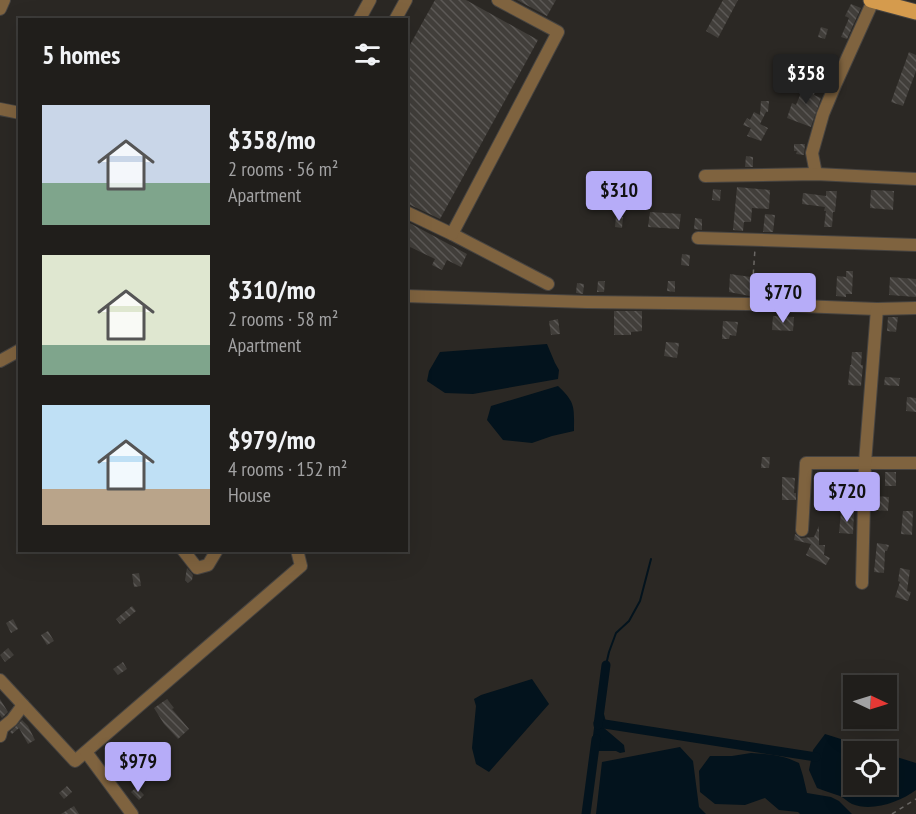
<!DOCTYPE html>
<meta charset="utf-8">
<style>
:root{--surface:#201e1b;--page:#2d2b28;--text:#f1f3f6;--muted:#a2a2a3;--line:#3d3c3a;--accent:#b6acf8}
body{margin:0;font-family:"PT Sans Narrow",sans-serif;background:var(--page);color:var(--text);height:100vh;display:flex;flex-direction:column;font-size:22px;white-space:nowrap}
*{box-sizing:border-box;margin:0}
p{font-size:20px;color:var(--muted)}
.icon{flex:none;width:33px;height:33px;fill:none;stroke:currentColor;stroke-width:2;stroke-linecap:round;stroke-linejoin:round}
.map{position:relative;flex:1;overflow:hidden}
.panel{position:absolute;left:18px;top:18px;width:390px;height:534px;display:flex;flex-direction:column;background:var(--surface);border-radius:0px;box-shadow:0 6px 24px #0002,0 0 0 2px var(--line)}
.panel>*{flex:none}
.needle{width:39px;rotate:94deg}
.tools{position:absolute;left:843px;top:675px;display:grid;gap:12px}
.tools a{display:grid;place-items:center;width:54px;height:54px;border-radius:0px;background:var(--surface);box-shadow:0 6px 24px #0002,0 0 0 2px var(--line);font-size:30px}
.price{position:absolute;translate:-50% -51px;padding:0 14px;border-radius:6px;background:var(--accent);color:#111;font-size:20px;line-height:39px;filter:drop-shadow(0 2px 3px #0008)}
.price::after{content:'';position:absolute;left:50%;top:36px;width:18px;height:14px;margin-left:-9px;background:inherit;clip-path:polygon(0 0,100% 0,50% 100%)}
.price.selected{background:#222;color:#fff}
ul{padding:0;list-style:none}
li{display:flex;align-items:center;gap:18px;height:150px;padding:0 24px}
li span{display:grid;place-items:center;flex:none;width:168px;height:120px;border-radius:0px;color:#555}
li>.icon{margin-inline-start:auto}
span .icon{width:72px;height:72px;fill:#fffc;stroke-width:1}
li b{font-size:26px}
h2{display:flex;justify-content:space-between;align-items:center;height:72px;padding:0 24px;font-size:26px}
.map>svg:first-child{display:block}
.water{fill:#03131d}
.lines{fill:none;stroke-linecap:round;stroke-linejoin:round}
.stream{stroke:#03131d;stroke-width:2}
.canal{stroke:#03131d;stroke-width:9}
.building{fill:url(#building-back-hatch)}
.minor-casing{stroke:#474441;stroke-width:14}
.major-casing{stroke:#474441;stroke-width:17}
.path{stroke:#6a6764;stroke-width:1.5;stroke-dasharray:4.5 4.5;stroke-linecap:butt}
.minor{stroke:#7f633f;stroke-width:12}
.major{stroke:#d59b4d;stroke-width:15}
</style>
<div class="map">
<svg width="916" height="814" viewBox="0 0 916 814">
<defs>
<pattern id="building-back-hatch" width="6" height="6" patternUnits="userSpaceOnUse" patternTransform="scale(1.5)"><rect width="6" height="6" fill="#413e3a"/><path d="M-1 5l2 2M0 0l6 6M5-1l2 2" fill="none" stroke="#5c5956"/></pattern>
</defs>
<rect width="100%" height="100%" fill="#2b2824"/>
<g class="water">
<path d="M547,344L555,363L559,370L558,379L473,394L445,393L427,381L429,371L440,352Z"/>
<path d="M558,386C576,403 574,407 574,431L552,436L532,443L503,440L487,420L491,406Z"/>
<path d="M532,679L549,704L489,772L476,764L472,748L476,706L474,699L481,695Z"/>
<path d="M596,713L604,714L606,722L604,728L624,745L625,752L620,753L616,751H591Z"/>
<path d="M825,734L879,751L854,752V784H886L887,754L916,763V790C900,802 872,812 852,804C848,802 844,798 840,796C832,793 824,791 817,788L809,770L813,750Z"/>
<path d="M680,747L693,761L699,807L706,814H596L602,762Z"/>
<path d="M751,753C769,754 783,755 799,763L803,776L807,793L831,797L839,801L852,814H800L798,812L779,810L765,798L745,805L715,804L700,792L699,771L710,756H732Z"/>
</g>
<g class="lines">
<path class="stream" d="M606,665L609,652L616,633L629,621L640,601L651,559"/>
<g class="canal">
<path d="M598,723L816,757"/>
<path d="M598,725L606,665"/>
<path d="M586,814L596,739"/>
</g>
</g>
<g class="building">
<path d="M435,0H466L538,40L440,219L406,203V52Z"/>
<path d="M517,0H556L547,16Z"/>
<path d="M723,0H738L718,38L706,31Z"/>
<path d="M851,4L861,8L847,39L841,37L849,18L845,16Z"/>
<path d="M821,27L828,29L825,39L818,37Z"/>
<path d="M909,52L916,55V71L903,106L891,102Z"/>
<path d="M808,79L818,83L814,95L821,98L811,127L787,118L792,103L796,105L802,90L804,91Z"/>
<path d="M761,101H769L768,112H766L760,124L768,128L761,141L747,136L751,128L743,125L747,118L750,120L754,112L760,115Z"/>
<path d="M794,144H805L804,155L796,154L797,151H794Z"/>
<path d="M746,156L753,157V167H745Z"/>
<path d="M737,187L770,190L769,209L752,208L751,222H744L743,231L733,230Z"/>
<path d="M625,188L632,189V200L624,199Z"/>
<path d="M713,189L721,190L720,201L712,200Z"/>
<path d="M871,190L894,191L893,210L870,208Z"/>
<path d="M826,191H837L835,212H833L832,227H824L826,211H824L825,207L802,204L803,193L826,196Z"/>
<path d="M650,212L681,214L679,229L648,227Z"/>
<path d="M765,214L775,215L773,232H763Z"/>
<path d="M616,216L623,217L622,228L615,227Z"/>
<path d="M695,218L702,219V230L694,229Z"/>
<path d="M406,221L467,254L461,267L447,260L442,270L432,265L435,259L406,245Z"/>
<path d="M682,254L690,255L689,266L681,265Z"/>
<path d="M846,271H853L852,294H846V297L836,296L837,276L846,277Z"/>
<path d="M730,274L751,277L750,296L729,292Z"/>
<path d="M890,277L916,279V297L889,295Z"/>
<path d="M776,280L785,281L784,297H774Z"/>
<path d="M598,281H605L604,292H597Z"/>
<path d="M668,281H675V292L667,291Z"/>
<path d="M577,283L584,284L583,294L576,293Z"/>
<path d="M614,311H642V331L631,332V335H614Z"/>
<path d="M773,316L794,317L793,331L772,330Z"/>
<path d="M888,317H898L896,332L887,331Z"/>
<path d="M558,319L560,334L551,335L549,321Z"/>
<path d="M723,321L738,322L736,336L730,335L729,339H722Z"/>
<path d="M666,342L679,343L677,358L664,356Z"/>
<path d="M852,352H862L861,365H863L861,386L848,385L850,365H851Z"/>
<path d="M885,377L900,378L899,386L884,385Z"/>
<path d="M907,397L916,398V412L906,411Z"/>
<path d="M762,457H770L769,468H761Z"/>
<rect x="885" y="472" width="11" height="14"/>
<path d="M842,475L854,476L853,489L841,488Z"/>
<path d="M816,476L826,477L825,488L816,487Z"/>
<path d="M782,477L795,478L794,493H796V500H782Z"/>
<path d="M875,496L889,497L888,511L874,510Z"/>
<path d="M903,511H913L912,535L901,534Z"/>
<path d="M841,512H854L853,534L839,533Z"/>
<path d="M819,526V545H825L824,555L830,558L826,565L806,555L811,544L794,540L795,534L801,538L814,537Z"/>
<path d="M877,543L889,545L887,551H885L884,573L874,572Z"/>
<path d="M187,568L193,575L192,580L188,583L185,580Z"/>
<path d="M900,568L910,570L907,591L911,592L908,601L895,597L900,582L898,581Z"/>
<path d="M139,573L141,586L134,587L132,574Z"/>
<path d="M132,606L136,611L120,624L116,619Z"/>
<path d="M13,619L18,629L11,633L6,623Z"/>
<path d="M48,631L54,641L47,645L41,635Z"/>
<path d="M8,648L14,655L5,662L0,655Z"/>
<path d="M123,662L127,669L118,675L113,669Z"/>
<path d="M0,699L8,712L2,718L0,715Z"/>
<path d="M167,699L174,708L172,709L189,729L178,739L164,724L154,708Z"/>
<path d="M22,720L28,726L35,740L28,744L19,728L12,734L10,732Z"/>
<path d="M67,786L72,792L64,799L59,793Z"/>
<path d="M137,787L144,795L139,800L131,792Z"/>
<path d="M74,806L79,814H61Z"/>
</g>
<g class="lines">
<defs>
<g id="minor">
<path d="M0,9L4,0"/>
<path d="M359,20L370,0"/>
<path d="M395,20L406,0"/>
<path d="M0,109L20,113"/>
<path d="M816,174L812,153L823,114L836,83L873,1"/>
<path d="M705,176L816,174L916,179"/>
<path d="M406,212L452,234L548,284"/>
<path d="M452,234L558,32L498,0"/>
<path d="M698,238L916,245"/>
<path d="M406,296L587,302L748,304L877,309L916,308"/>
<path d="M0,361L20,350"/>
<path d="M802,530L806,463H916"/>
<path d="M183,550L197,568L208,565L217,550"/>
<path d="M862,583L865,463L877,309"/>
<path d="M0,680L75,761L301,566L297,550"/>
<path d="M0,736L2,728L12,720L23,705"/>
<path d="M86,752L132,814"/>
</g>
<path id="major" d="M871,0L916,12"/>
</defs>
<use href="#minor" class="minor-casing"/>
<use href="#major" class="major-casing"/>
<g class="path">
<path d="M752,292L755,249"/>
<path d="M892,814L916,799"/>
</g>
<use href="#minor" class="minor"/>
<use href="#major" class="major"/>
</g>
</svg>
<div class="tools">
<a><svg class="needle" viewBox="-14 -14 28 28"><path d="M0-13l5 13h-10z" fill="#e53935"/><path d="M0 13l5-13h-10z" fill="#a2a2a3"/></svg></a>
<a><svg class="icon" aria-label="locate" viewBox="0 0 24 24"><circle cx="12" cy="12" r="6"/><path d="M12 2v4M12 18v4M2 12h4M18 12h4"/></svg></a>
</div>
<b class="price selected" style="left:806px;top:105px">$358</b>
<b class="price" style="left:619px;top:222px">$310</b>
<b class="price" style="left:783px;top:324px">$770</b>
<b class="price" style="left:847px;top:523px">$720</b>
<b class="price" style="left:138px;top:793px">$979</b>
<section class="panel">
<h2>5 homes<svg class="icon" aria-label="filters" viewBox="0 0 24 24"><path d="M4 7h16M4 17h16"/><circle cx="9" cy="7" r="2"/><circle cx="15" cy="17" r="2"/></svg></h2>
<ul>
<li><span style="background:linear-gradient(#c9d6e8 65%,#7fa58c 0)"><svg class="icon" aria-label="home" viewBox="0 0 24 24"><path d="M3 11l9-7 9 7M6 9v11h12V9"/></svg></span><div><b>$358/mo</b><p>2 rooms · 56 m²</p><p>Apartment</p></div></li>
<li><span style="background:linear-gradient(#dfe7d0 75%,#7fa58c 0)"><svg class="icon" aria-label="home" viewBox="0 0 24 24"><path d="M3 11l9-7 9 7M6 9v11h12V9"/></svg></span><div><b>$310/mo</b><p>2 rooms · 58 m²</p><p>Apartment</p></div></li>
<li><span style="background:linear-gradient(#bfe0f5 70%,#b9a48a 0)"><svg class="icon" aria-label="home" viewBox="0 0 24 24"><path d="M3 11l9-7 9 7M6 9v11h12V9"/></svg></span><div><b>$979/mo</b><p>4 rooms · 152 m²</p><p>House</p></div></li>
</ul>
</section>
</div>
